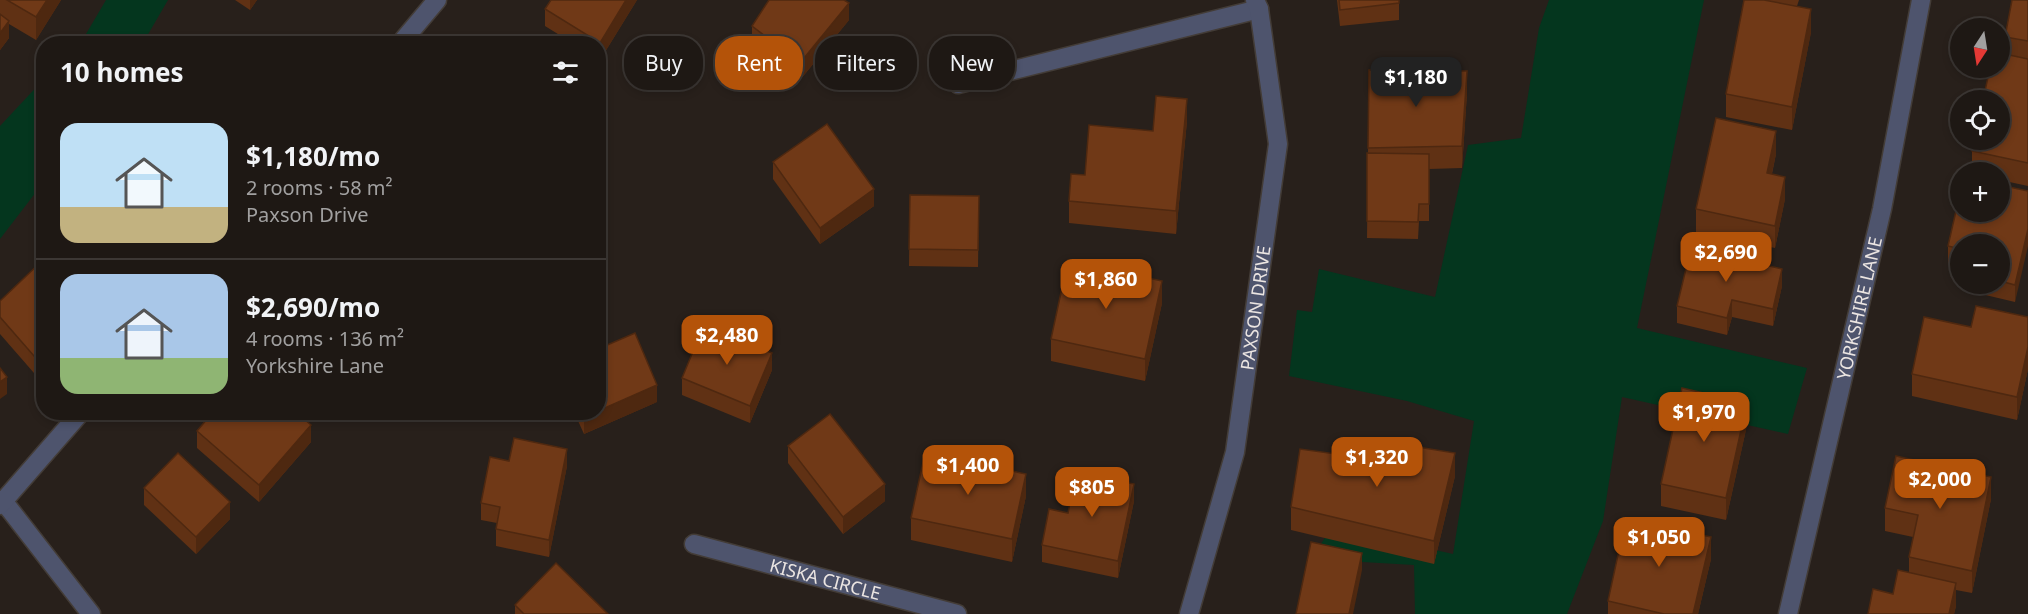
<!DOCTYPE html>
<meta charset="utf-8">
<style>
:root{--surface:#1e1814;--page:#26211d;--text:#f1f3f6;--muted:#a1a0a0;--line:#3c3734;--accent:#b45309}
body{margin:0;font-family:"Noto Sans",sans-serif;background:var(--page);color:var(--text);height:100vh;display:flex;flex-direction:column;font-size:22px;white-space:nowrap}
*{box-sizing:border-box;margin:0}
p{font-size:20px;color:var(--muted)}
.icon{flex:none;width:33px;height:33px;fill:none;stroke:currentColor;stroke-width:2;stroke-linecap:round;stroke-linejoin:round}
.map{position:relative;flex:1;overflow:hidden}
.side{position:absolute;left:36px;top:36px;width:570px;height:384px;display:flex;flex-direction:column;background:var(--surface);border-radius:24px;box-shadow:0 3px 9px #0003,0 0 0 2px var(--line)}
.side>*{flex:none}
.banner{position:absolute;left:624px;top:36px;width:570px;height:54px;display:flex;gap:12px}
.needle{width:39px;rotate:192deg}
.tools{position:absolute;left:1950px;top:18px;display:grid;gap:12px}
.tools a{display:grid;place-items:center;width:60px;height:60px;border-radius:50%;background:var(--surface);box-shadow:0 3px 9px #0003,0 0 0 2px var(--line);font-size:30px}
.price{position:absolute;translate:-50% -51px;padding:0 14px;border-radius:12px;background:var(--accent);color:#fff;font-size:20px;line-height:39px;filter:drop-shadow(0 2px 3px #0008)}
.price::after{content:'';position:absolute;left:50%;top:36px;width:18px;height:14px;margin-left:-9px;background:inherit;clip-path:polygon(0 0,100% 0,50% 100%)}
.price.selected{background:#222;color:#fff}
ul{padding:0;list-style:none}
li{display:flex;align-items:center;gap:18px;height:150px;padding:0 24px}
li+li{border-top:2px solid var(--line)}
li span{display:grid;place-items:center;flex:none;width:168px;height:120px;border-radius:18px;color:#555}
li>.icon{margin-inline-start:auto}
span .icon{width:72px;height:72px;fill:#fffc;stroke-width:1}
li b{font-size:26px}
h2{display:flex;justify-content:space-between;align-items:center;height:72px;padding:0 24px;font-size:26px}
.pill{padding:0 21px;border-radius:24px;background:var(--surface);box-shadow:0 3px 9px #0003,0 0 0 2px var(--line);font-size:21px;line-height:54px}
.pill.selected{background:var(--accent);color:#fff}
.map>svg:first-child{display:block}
.green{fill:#04361e}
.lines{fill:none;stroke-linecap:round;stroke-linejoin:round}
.minor-casing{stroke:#433c37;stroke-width:21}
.minor{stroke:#4e546d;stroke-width:18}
.wall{fill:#603114}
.shaded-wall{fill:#4e2810}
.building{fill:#703917;stroke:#4e2810;stroke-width:1.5}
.labels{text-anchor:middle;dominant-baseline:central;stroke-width:5;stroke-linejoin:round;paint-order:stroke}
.street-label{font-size:18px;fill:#ebe5e2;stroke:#0e0a09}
</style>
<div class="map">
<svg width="2028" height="614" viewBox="0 0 2028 614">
<rect width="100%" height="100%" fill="#28201b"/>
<g class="green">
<path d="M106,0H168L143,43H78L86,34Z"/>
<path d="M1549,0H1704L1637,328L1807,368L1788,434L1622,397L1603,521L1567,614H1415L1414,565L1311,559L1332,527L1453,554L1474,421L1407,401L1289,376L1297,310L1312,312L1319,269L1435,297L1468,145L1521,138L1539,28Z"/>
<path d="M43,80V183L0,239V126Z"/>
</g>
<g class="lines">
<defs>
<g id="minor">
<path d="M400,44L437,0"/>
<path d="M958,84L1259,9"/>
<path d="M4,502L91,614"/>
<path d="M0,505L81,412"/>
<path id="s1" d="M694,544L957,614"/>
<path id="s2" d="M1189,614L1235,452L1278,144L1259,9L1255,0"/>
<path id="s3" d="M1788,614L1882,209L1921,0"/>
</g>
</defs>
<use href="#minor" class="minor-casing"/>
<use href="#minor" class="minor"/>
</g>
<g class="wall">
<path d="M0,0H61L36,40L9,24V38L0,50Z"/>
<path d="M235,0H257L250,10Z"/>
<path d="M637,0L600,60L598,59V44H574L545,26V9Z"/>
<path d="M1337,0H1399V20L1340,26Z"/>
<path d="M1744,0H1799L1797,6L1811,32L1792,130L1726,117V94Z"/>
<path d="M2028,0V186L2000,180V172H1972V151L2005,54V37Z"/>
<path d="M849,20L800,80L752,43V26Z"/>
<path d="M1369,70L1467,93L1462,168L1429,169V221H1419L1418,239L1367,238Z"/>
<path d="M1187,121L1176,234L1069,223V201L1085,175L1153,131Z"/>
<path d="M1776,154L1772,174L1785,199L1775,248L1696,232V209Z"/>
<path d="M773,162L874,206L820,244L773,179Z"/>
<path d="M2028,191L2015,302L1960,289V272V284H2000V244H1960V266L1948,263V246L1968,214Z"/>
<path d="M910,195L979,196L978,267L909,266Z"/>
<path d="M44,259V364L34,373L0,334V301Z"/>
<path d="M1782,286L1773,326L1732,317L1727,335L1677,323V306Z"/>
<path d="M1162,303L1145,381L1051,361V339Z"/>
<path d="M2028,317V369L2017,420L1912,396V374L1971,327Z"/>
<path d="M772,370L750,423L682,395V378Z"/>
<path d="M657,402L584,434L574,412H598Z"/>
<path d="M1747,425L1726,520L1661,506V484Z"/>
<path d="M197,431L311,442L259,502L197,448Z"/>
<path d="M788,446L885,501L843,534L788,463Z"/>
<path d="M509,461L567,466L549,557L496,546V529L497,523L481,520V503Z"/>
<path d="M1455,476L1434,564L1291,530V507Z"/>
<path d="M144,488L230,519L196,554L144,505Z"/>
<path d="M1026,496L1012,562L911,540V518Z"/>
<path d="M1991,499L1972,593L1956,590V606L1954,614H1868L1893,594L1909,572V557L1913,537L1885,531V508Z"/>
<path d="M1134,501L1118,578L1042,562V545L1068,513Z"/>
<path d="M1711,559L1698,614H1608V601Z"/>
<path d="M515,605L608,614H515Z"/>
</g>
<g class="shaded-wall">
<path d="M47,0H61L36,40V17Z"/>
<path d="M250,0H257L250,10Z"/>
<path d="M626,0H637L600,60V43Z"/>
<path d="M849,3V20L800,80V63Z"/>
<path d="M1811,9V32L1792,130V107Z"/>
<path d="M9,21V38L0,50V33Z"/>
<path d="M1467,71V93L1462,168V146Z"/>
<path d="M1187,99V121L1176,234V211Z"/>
<path d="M1776,131V154L1767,195V173Z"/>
<path d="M1785,177V199L1775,248V226Z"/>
<path d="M874,189V206L820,244V228Z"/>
<path d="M2028,229V246L2015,302V285Z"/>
<path d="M1782,269V286L1773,326V309Z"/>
<path d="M1162,281V303L1145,381V359Z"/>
<path d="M1732,300V317L1727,335V318Z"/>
<path d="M44,347V364L34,373V356Z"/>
<path d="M2028,347V369L2017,420V397Z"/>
<path d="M772,353V370L750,423V406Z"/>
<path d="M7,377V394L0,399V382Z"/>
<path d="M657,385V402L584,434V417L595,412H598V411Z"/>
<path d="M1747,403V425L1726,520V498Z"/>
<path d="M311,425V442L259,502V485Z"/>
<path d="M567,449V466L549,557V540Z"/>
<path d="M1455,453V476L1434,564V541Z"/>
<path d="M1026,474V496L1012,562V539Z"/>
<path d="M1991,477V499L1972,593V571Z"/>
<path d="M885,484V501L843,534V517Z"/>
<path d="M1134,484V501L1118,578V561Z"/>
<path d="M230,502V519L196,554V537Z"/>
<path d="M1711,537V559L1698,614H1693Z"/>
<path d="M1362,553V570L1353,614H1349Z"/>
<path d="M1956,583V606L1954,614H1949Z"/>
</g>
<g class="building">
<path d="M7,0H47L36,17Z"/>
<path d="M551,0H626L600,43L545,9Z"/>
<path d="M769,0H844L849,3L800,63L752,26Z"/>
<path d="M1339,0H1399V3L1340,10Z"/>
<path d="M1744,0H1764L1811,9L1792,107L1726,94Z"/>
<path d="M2012,0H2028V41L2005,37Z"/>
<path d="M0,14L9,21L0,33Z"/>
<path d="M2000,53L2028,59V163L1972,151L1975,140H2000V100H1983L1990,68H2000Z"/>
<path d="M1369,70L1467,71L1462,146L1368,148Z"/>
<path d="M1156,96L1187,99L1176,211L1069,201L1071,174L1085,175L1089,125L1153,131Z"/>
<path d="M1716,118L1776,131L1767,173L1785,177L1775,226L1696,209Z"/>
<path d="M827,124L874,189L820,228L773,162Z"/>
<path d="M1367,153L1429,154V204H1419L1418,222L1367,221Z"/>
<path d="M2000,185L2028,191V229L2015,285L2000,281V244H1960V249L1948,246L1956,211L1968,214V212H2000Z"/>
<path d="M910,195L979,196L978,250L909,249Z"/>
<path d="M1691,248L1782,269L1773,309L1732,300L1727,318L1677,306Z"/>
<path d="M44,259V347L34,356L0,317V301Z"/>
<path d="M1068,260L1162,281L1145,359L1051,339Z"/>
<path d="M1976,306L2028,317V347L2017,397L1912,374L1924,317L1971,327Z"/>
<path d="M704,325L772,353L750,406L682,378Z"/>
<path d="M635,333L657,385L598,411V349Z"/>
<path d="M0,368L7,377L0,382Z"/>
<path d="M1682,388L1747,403L1726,498L1661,484Z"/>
<path d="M213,412H296L311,425L259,485L197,431Z"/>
<path d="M582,412H595L584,417Z"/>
<path d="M830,414L885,484L843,517L788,446Z"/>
<path d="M514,438L567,449L549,540L496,529L500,507L481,503L490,457L509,461Z"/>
<path d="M1393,443L1455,453L1434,541L1291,507L1300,449L1387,461Z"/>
<path d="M178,453L230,502L196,537L144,488Z"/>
<path d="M925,453L1026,474L1012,539L911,518Z"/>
<path d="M1896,456L1991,477L1972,571L1909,557L1918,515L1885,508Z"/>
<path d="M1076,472L1134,484L1118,561L1042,545L1049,509L1068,513Z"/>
<path d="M1626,518L1711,537L1693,614H1664L1608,601Z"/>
<path d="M1311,542L1362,553L1349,614H1296Z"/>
<path d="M556,563L608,614H524L515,605Z"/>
<path d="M1898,570L1956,583L1949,614H1868L1873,589L1893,594Z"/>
</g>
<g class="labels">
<g class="street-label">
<text stroke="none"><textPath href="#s3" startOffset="314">YORKSHIRE LANE</textPath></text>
<text stroke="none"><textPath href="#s2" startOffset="314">PAXSON DRIVE</textPath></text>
<text stroke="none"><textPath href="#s1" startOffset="136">KISKA CIRCLE</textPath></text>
</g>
</g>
</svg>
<div class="tools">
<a><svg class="needle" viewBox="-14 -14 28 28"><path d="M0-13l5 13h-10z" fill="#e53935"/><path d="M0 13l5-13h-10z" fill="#a1a0a0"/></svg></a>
<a><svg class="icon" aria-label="locate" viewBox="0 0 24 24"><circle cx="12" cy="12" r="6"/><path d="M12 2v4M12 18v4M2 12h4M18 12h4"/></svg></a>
<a>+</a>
<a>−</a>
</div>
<b class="price selected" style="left:1416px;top:108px">$1,180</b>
<b class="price" style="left:1726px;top:283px">$2,690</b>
<b class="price" style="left:1106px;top:310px">$1,860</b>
<b class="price" style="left:727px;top:366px">$2,480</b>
<b class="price" style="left:1704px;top:443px">$1,970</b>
<b class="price" style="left:1377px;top:488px">$1,320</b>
<b class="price" style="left:968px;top:496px">$1,400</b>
<b class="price" style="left:1940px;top:510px">$2,000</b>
<b class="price" style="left:1092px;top:518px">$805</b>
<b class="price" style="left:1659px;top:568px">$1,050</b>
<div class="banner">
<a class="pill">Buy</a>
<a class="pill selected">Rent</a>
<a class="pill">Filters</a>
<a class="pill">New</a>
</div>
<section class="side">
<h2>10 homes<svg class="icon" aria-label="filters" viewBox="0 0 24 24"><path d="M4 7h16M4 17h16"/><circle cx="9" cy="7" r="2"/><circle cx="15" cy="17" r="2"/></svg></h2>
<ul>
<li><span style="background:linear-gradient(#bfe0f5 70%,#c2b280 0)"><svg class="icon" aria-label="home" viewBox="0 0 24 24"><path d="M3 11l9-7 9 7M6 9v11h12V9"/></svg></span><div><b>$1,180/mo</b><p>2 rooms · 58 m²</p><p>Paxson Drive</p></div></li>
<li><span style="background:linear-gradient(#a9c7e8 70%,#8fb573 0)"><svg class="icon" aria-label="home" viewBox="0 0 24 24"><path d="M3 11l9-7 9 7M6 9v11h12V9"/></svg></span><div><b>$2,690/mo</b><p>4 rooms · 136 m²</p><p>Yorkshire Lane</p></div></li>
</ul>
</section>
</div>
